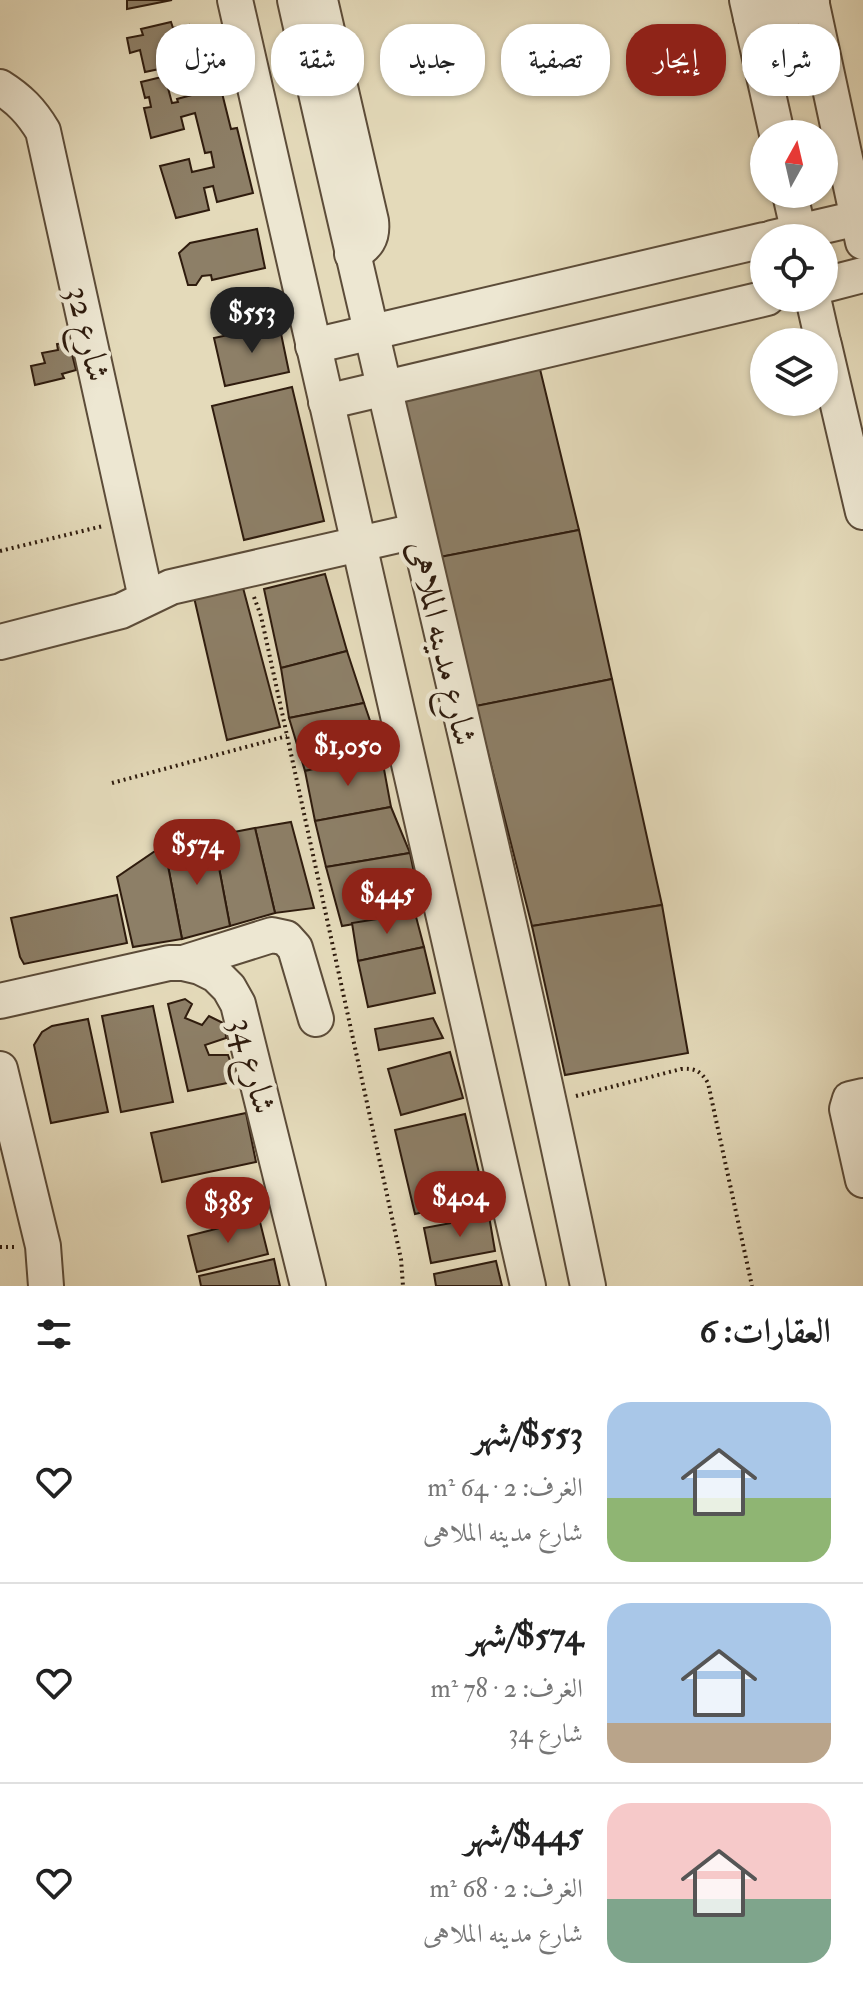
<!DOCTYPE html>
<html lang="ar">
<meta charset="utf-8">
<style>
:root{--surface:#fff;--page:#f6f6f6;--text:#222;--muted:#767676;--line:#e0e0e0;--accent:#8f2418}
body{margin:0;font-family:"IM FELL Double Pica",Amiri,serif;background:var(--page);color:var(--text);direction:rtl;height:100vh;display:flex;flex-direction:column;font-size:30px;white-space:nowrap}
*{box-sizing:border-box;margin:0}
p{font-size:26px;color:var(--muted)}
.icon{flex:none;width:44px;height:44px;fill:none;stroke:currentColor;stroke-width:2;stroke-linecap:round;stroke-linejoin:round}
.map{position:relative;height:1286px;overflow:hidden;direction:ltr}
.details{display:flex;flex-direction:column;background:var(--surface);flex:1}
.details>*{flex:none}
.guide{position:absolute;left:24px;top:24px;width:816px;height:72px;direction:rtl;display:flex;gap:16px}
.needle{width:52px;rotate:8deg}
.buttons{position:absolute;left:750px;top:120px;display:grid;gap:16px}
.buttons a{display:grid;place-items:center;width:88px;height:88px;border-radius:50%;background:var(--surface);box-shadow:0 2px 6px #0004;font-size:40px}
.price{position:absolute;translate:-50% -68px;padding:0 18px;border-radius:28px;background:var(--accent);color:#fff;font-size:26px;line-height:52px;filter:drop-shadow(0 2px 4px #0008)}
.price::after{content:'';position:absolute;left:50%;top:48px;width:24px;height:18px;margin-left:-12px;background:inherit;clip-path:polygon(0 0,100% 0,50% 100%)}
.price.active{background:#222;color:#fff}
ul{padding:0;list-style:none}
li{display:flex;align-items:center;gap:24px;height:200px;padding:0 32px}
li+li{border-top:2px solid var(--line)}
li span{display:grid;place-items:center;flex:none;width:224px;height:160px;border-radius:24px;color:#555}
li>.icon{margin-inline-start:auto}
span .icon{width:96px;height:96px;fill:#fffc;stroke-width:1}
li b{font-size:34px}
h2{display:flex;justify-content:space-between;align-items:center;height:96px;padding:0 32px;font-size:34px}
.pill{padding:0 28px;border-radius:32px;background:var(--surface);box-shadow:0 2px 6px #0004;font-size:28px;line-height:72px}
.pill.active{background:var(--accent);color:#fff}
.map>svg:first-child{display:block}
.building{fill:#8d7f67;stroke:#2f1c0e;stroke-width:2}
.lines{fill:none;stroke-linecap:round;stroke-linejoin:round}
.minor-casing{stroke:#5c4c39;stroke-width:38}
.path{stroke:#2f1c0e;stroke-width:4;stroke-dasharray:2 4;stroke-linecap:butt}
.minor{stroke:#ede7d2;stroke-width:34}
.labels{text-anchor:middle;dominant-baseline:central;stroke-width:8;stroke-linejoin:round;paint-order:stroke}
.street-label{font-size:34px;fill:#2f1c0e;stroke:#ede7d2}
</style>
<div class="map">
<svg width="863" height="1286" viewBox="0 0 863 1286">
<rect width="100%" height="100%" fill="#e4daba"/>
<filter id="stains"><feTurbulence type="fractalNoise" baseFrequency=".0025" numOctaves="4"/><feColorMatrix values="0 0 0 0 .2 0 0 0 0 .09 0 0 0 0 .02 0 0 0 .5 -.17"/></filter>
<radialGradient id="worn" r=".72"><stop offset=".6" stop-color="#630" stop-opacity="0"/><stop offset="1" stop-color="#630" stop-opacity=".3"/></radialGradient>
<g class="building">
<path d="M127,0H172L127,9Z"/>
<path d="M171,22L173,28L189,25L190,33L210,29L216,57L145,72L140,50L130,53L127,38L143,35L141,29Z"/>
<path d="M174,74L176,86L168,88L172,103L178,102L177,99L199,93L197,85L213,81L216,90L221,89L231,129L237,128L253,193L217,202L213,186L204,188L209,210L176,218L160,166L189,159L192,172L214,167L211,152L205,153L195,113L181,117L184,129L151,138L144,108L151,107L149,97L145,98L141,82Z"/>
<path d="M257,229L265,268L212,280L211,275L202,276L196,285H188L179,253L190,243Z"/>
<path d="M279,324L289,372L225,386L214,338Z"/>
<path d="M69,342L76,370L62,374L64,378L35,385L31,366L45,363L42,353L58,350L57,344Z"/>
<path d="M539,365L579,530L440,557L401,397Z"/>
<path d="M292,387L324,521L244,540L212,406Z"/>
<path d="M579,530L612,679L476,706L440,557Z"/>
<path d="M325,574L347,651L281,668L264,589Z"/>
<path d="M242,584L280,727L227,740L193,593Z"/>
<path d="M347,651L364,703L289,718L281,668Z"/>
<path d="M612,679L662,905L532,926L476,706Z"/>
<path d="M364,703L381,753L305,771L289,718Z"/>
<path d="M381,753L391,807L315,821L305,771Z"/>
<path d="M391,807L410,853L326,867L315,821Z"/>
<path d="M291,822L314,908L275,913L255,828Z"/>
<path d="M255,828L275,913L230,926L213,836Z"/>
<path d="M213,836L230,926L182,939L164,845Z"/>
<path d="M164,845L182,939L133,947L117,877Z"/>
<path d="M410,853L422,912L342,926L326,867Z"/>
<path d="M117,895L127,943L24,964L20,957L11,918Z"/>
<path d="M662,905L688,1053L565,1075L532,926Z"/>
<path d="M415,913L424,947L358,961L352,923Z"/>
<path d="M424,947L435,993L368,1007L358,961Z"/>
<path d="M185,999L192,1004L185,1018L202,1025L209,1016L225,1024L226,1038L205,1045L209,1055H228L237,1081L188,1091L168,1004Z"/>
<path d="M153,1006L173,1102L121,1112L102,1016Z"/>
<path d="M433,1018L443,1038L379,1050L375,1029Z"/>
<path d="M88,1019L108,1112L51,1123L34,1045L42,1032L52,1026Z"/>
<path d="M450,1052L463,1098L401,1115L388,1069Z"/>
<path d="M246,1113L256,1162L162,1182L151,1133Z"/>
<path d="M465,1114L485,1198L415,1214L395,1130Z"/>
<path d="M489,1216L495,1251L431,1263L424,1228Z"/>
<path d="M259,1218L268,1254L197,1272L188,1236Z"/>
<path d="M274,1259L280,1286H201L199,1276Z"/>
<path d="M496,1261L502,1286H436L434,1274Z"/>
</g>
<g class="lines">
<defs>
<g id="minor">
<path d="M235,0L528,1286"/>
<path d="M295,0C391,429 499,856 588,1286"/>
<path d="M320,0L371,221C373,238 367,246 352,254"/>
<path d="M747,0L777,134"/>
<path d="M811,0L863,242"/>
<path d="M751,18L812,3"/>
<path d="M0,87C19,99 31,111 43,131L146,598"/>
<path d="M790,194L800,238"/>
<path d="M772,238L858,218"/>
<path d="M824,285L863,275"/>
<path d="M813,298L823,342"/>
<path d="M824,345L863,512"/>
<path d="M313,346L764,240"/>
<path d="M326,402L767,298"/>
<path d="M0,642L121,611L171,587L416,531"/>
<path d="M183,963L272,935L286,938L295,948L316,1019"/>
<path d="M0,1001L169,963H183L200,967L216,975L229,988L238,1004L308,1286"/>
<path d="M0,1069L43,1246L46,1286"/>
<path d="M863,1096L850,1099L847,1109L863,1180"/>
</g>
</defs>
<use href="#minor" class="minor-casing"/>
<g class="path">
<path d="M0,551L103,526"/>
<path d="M254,597L261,616L401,1259L403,1286"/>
<path d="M112,783L287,736"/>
<path d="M576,1096L681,1069C695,1068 701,1071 708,1083L752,1286"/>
<path d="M0,1247H14"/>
</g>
<use href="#minor" class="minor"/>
</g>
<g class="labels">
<g class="street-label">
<text transform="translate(88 334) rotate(77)">شارع 32</text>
<text transform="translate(442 643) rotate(77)">شارع مدينه الملاهى</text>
<text transform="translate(253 1066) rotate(76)">شارع 34</text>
</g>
</g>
<rect width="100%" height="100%" filter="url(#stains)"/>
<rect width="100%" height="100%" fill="url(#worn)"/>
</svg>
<div class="buttons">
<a><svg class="needle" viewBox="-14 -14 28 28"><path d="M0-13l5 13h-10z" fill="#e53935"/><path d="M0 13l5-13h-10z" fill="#767676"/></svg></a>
<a><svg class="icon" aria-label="locate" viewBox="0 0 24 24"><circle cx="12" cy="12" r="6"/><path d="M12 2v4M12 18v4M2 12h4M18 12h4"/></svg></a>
<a><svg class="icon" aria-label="layers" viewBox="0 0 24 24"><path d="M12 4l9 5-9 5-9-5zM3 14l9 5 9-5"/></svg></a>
</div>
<b class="price active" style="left:252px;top:355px">$553</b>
<b class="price" style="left:348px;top:788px">$1,050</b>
<b class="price" style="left:197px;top:887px">$574</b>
<b class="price" style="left:387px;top:936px">$445</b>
<b class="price" style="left:460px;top:1239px">$404</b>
<b class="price" style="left:228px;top:1245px">$385</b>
<div class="guide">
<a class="pill">شراء</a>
<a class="pill active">إيجار</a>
<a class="pill">تصفية</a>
<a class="pill">جديد</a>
<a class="pill">شقة</a>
<a class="pill">منزل</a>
</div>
</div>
<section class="details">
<h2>العقارات: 6<svg class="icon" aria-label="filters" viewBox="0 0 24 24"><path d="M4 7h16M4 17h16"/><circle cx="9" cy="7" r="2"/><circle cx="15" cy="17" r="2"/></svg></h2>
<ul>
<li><span style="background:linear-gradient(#a9c7e8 60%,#8fb573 0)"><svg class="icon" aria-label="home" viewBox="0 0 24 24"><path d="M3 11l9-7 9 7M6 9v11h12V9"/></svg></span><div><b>$553/شهر</b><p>الغرف: 2 · 64 m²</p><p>شارع مدينه الملاهى</p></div><svg class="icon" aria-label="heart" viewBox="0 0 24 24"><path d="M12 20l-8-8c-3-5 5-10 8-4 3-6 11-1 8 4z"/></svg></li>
<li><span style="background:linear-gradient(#a9c7e8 75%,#b9a48a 0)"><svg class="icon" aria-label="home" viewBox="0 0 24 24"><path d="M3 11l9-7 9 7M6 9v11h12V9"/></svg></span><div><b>$574/شهر</b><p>الغرف: 2 · 78 m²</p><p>شارع 34</p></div><svg class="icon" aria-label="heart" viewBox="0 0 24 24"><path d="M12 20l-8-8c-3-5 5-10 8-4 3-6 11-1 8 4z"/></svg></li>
<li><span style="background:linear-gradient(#f6c9c9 60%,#7fa58c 0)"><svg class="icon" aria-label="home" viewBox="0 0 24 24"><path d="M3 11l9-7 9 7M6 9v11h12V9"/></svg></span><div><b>$445/شهر</b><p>الغرف: 2 · 68 m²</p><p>شارع مدينه الملاهى</p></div><svg class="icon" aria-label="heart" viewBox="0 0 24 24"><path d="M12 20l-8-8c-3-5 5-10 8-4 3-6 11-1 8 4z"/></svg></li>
</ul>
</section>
